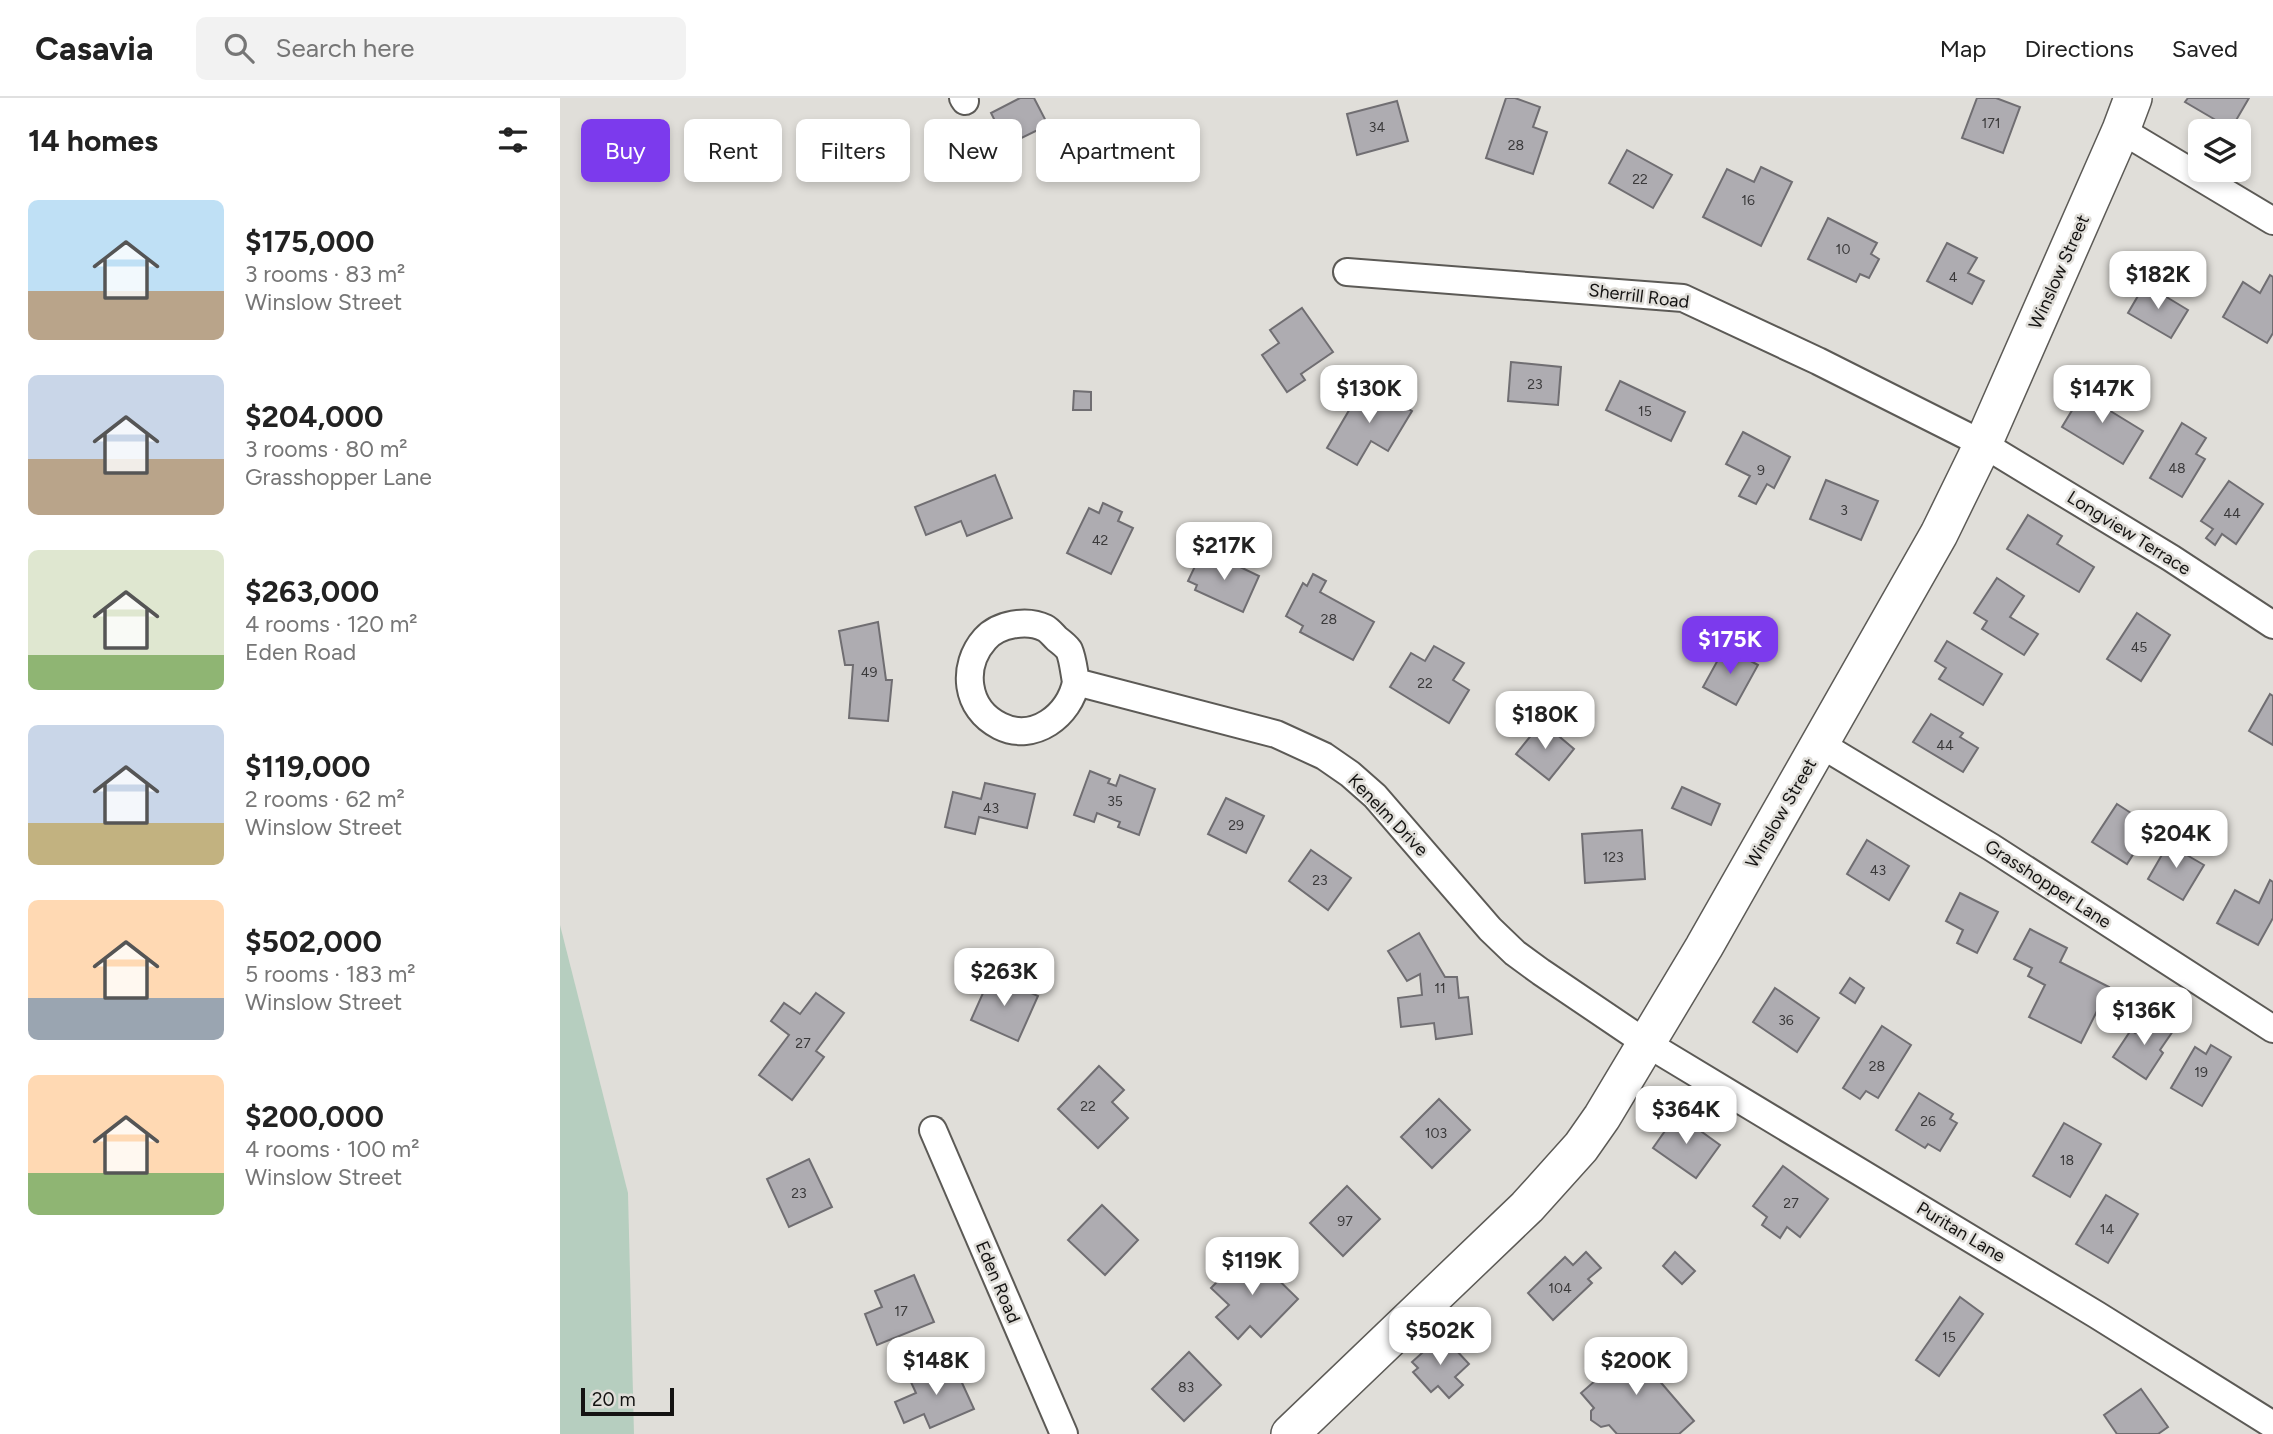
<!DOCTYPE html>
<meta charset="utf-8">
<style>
:root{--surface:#fff;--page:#f2f2f2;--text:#222;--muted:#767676;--line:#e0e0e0;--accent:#7c3aed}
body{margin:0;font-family:Figtree,sans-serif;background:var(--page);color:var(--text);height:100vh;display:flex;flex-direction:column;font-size:26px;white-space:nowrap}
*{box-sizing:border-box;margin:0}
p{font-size:23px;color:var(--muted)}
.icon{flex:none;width:38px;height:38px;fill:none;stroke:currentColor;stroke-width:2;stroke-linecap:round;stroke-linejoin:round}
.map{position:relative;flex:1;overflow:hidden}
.panel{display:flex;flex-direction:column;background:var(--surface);width:560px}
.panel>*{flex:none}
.banner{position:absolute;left:21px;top:21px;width:665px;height:63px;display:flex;gap:14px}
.buttons{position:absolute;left:1628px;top:21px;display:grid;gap:14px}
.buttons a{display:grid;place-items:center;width:63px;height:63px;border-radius:10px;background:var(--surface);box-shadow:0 4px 10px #0003;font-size:35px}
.scale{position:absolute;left:21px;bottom:18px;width:93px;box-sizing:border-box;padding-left:7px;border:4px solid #141312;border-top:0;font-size:19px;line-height:24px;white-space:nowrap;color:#141312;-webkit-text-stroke:5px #e0ded9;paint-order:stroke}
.price{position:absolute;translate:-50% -60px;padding:0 16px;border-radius:14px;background:#fff;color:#222;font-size:23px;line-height:46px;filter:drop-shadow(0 2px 4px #0008)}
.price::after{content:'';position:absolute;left:50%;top:42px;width:21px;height:16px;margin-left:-10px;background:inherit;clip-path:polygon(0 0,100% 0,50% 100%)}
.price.on{background:var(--accent);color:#fff}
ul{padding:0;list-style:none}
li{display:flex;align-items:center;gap:21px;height:175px;padding:0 28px}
li span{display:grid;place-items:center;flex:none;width:196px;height:140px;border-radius:10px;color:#555}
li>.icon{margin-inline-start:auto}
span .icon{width:84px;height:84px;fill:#fffc;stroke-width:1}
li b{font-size:30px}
h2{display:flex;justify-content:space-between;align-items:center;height:84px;padding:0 28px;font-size:30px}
.chip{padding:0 24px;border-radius:10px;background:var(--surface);box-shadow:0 4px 10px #0003;font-size:24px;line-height:63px}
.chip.on{background:var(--accent);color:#fff}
header{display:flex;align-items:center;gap:42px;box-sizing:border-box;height:98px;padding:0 35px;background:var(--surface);border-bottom:2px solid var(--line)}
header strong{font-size:33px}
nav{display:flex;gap:38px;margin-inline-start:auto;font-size:24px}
.search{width:490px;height:63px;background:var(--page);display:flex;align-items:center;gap:18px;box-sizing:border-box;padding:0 24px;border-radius:10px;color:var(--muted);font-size:26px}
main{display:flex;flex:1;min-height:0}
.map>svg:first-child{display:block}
.green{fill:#b6cebf}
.building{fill:#aeacb1;stroke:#706e72;stroke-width:2}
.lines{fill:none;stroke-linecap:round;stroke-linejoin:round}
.street-casing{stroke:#5c5a56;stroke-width:30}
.secondary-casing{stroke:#5c5a56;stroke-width:40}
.street{stroke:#fff;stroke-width:26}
.secondary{stroke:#fff;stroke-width:37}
.labels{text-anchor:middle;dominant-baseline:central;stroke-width:5;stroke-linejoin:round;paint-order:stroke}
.number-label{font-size:14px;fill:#3a393a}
.street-label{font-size:18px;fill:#141312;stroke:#e0ded9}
</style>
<header>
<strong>Casavia</strong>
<div class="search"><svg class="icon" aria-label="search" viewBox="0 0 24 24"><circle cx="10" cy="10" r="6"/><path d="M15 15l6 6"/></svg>Search here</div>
<nav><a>Map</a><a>Directions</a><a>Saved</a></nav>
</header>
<main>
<section class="panel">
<h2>14 homes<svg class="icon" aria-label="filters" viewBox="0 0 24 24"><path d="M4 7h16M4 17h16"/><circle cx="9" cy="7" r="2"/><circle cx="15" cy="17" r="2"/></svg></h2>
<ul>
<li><span style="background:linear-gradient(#bfe0f5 65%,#b9a48a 0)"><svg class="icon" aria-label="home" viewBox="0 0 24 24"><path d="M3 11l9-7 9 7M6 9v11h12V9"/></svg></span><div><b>$175,000</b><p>3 rooms · 83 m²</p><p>Winslow Street</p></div></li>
<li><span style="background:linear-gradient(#c9d6e8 60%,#b9a48a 0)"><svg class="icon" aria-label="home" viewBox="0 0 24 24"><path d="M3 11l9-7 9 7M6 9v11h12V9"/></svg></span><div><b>$204,000</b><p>3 rooms · 80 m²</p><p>Grasshopper Lane</p></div></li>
<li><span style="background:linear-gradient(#dfe7d0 75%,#8fb573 0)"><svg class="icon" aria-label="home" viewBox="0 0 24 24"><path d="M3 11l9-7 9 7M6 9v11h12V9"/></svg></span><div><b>$263,000</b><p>4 rooms · 120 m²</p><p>Eden Road</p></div></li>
<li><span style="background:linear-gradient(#c9d6e8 70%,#c2b280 0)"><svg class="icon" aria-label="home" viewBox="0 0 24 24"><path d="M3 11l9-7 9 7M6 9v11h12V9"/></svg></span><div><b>$119,000</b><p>2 rooms · 62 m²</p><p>Winslow Street</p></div></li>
<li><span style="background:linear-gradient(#ffd9b3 70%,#9aa5b1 0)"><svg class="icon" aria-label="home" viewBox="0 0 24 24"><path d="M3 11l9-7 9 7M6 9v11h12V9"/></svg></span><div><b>$502,000</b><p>5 rooms · 183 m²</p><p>Winslow Street</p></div></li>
<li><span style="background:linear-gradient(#ffd9b3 70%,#8fb573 0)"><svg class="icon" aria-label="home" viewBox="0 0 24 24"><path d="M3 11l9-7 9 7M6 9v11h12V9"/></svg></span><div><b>$200,000</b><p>4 rooms · 100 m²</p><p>Winslow Street</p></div></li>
</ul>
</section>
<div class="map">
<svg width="1713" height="1336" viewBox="0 0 1713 1336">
<rect width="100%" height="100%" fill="#e0ded9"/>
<path class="green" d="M0,827L68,1095L74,1336H0Z"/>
<g class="building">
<path d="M460,0H474L488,27L447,47L431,15Z"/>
<path d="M946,0H955L980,9L973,29L987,34L973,76L926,60Z"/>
<path d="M1417,0H1436L1460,9L1443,55L1402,40Z"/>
<path d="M1628,0H1689L1671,31L1625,4Z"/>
<path d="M837,3L848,43L797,57L787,16Z"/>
<path d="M1067,52L1112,77L1093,110L1049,85Z"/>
<path d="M1201,69L1232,84L1201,148L1143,119L1167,71L1194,84Z"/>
<path d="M1268,120L1317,145L1311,156L1319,161L1309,180L1300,176L1296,184L1248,161Z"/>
<path d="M1387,145L1417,160L1408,175L1424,183L1412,206L1367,183Z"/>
<path d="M1710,177L1713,179V235L1707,245L1663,219L1683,184L1700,195Z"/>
<path d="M1585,186L1628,212L1611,240L1568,215Z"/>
<path d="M742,210L773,254L741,276L745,282L727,294L702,257L719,245L710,232Z"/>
<path d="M951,264L1001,269L998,307L948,303Z"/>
<path d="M1531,281L1548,292L1539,306L1583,333L1563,366L1502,329Z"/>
<path d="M1060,283L1125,314L1111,343L1046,312Z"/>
<path d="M805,285L852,313L828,353L811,343L797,367L767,350Z"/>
<path d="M514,293L531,294V312H513Z"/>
<path d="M1622,325L1646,340L1636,356L1645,361L1622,399L1590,380Z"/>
<path d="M1183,334L1230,359L1214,390L1207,386L1196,406L1179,398L1190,378L1166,366Z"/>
<path d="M435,377L452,420L407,438L401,423L366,437L355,409Z"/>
<path d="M1266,382L1318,403L1301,442L1250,421Z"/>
<path d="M1669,383L1703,406L1676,446L1662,436L1655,447L1646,440L1653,431L1641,423Z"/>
<path d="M543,405L562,414L558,423L573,430L551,476L507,455L529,410L539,415Z"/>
<path d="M1468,417L1502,438L1497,446L1534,469L1519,494L1447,451Z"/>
<path d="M653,456L699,478L683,514L635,492L637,487L628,483L637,464L647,468Z"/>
<path d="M753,476L766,483L760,494L814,524L793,562L740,534L743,528L726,518L743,485L747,488Z"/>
<path d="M1437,480L1464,498L1450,519L1478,536L1464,557L1422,531L1427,523L1414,515Z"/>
<path d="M1577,515L1610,537L1581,583L1547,561Z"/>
<path d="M318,524L326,582H332L328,623L289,620L293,567H285L279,533Z"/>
<path d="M1387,543L1442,576L1423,607L1379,581L1386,570L1375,563Z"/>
<path d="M874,548L904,565L893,582L909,592L889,625L830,589L851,555L865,563Z"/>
<path d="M1165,549L1198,567L1176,607L1143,589Z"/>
<path d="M1710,596L1713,598V647L1689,633Z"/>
<path d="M1371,616L1403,635L1400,639L1418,650L1403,674L1353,644Z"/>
<path d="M982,624L1014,651L989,682L956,656Z"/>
<path d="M530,673L550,681L548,685L556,688L560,677L595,691L579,737L558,729L560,724L537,715L534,724L514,717Z"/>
<path d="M425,685L475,696L467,730L419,719L415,736L385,729L393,694L421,701Z"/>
<path d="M1122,689L1160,706L1151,727L1112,710Z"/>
<path d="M666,700L704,718L686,755L648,736Z"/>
<path d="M1557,706L1591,728L1567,766L1532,744Z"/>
<path d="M1082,732L1085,781L1025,785L1022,736Z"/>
<path d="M1611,741L1628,751L1625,756L1644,767L1623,802L1588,781Z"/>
<path d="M1307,742L1349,768L1329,802L1287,776Z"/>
<path d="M751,752L791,780L768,812L729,783Z"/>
<path d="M1710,782L1713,784V820L1698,847L1657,825L1675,792L1699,805Z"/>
<path d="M1400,795L1438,814L1417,855L1397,845L1403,832L1386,823Z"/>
<path d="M1470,831L1507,850L1500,864L1549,889L1521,945L1469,919L1485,887L1468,878L1472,870L1454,861Z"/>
<path d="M859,835L885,879H897L899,900L908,899L912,936L876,941L874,925L841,929L838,900L862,897L860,876L847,883L828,853Z"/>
<path d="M431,877L478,898L458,943L411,922Z"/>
<path d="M1290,880L1304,890L1295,905L1280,895Z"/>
<path d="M1215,890L1259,920L1237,954L1193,924Z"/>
<path d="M256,895L284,915L256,953L264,959L232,1002L199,977L229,937L211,923L224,905L240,916Z"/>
<path d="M1588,916L1613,933L1600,952L1603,955L1586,981L1553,959L1571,932L1575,935Z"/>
<path d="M1322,928L1351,947L1318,1000L1306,993L1300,1001L1283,990Z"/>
<path d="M1651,947L1671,959L1642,1008L1611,990L1635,949L1646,956Z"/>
<path d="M539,968L564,992L552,1004L568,1020L538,1050L498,1011Z"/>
<path d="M1359,995L1393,1016L1390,1021L1397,1025L1380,1053L1368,1046L1365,1050L1336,1032Z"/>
<path d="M879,1001L910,1032L872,1070L841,1039Z"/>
<path d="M1117,1016L1160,1047L1136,1080L1093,1050Z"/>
<path d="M1504,1025L1541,1046L1510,1099L1473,1078Z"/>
<path d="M249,1061L272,1109L229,1129L207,1081Z"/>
<path d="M1223,1068L1268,1101L1240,1139L1227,1129L1220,1140L1202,1127L1207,1119L1193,1108Z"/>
<path d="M787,1088L820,1121L783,1158L750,1125Z"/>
<path d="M1546,1097L1578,1116L1548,1165L1516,1146Z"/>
<path d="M542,1107L578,1142L545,1177L508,1142Z"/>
<path d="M688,1152L738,1201L701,1239L690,1228L678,1241L656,1219L669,1207L651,1190Z"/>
<path d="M1026,1154L1041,1170L1028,1181L1032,1185L993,1222L968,1195L1005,1159L1013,1167Z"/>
<path d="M1115,1154L1135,1173L1122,1186L1103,1168Z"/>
<path d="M354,1177L374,1224L317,1247L305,1216L322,1209L315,1193Z"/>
<path d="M1400,1199L1423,1216L1379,1278L1356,1262Z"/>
<path d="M882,1237L909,1266L895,1279L903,1287L889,1300L878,1288L871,1294L853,1274L858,1270L852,1264Z"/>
<path d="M1082,1242L1107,1271L1097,1280L1134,1323L1119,1336H1057L1049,1327L1041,1329L1031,1322V1313L1034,1310L1021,1295Z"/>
<path d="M629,1254L661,1287L624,1323L592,1291Z"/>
<path d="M392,1263L414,1311L370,1330L364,1316L344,1325L335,1304L356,1295L350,1282Z"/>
<path d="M1581,1291L1608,1329L1598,1336H1557L1544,1317Z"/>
</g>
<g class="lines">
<defs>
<g id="street">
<path d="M403,0L405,3"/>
<path d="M1561,32L1713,123"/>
<path d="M787,174L1123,200L1258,263L1423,346L1611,460L1713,527"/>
<path d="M516,584C510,617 474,645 440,628C405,611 401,568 425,541C438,526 467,521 485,530C489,532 493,537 497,541C501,544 506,548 509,552C513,561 514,574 516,584L716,636L764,658L790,676L815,698L930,831L955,855L981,874L1086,945L1537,1217L1713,1327"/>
<path d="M1260,646L1431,749L1713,931"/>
<path d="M373,1032L504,1336"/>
</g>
<path id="secondary" d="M730,1336L967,1109L1021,1049L1042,1019L1144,849L1379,436L1423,346L1561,32L1573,0"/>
</defs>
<use href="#street" class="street-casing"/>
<use href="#secondary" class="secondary-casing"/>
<use href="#street" class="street"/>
<use href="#secondary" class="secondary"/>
</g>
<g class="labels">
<g class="number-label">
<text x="1431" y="25">171</text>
<text x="817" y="29">34</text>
<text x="956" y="47">28</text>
<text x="1080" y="81">22</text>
<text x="1188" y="102">16</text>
<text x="1283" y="151">10</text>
<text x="1393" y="179">4</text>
<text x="975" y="286">23</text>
<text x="1085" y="313">15</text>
<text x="1617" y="370">48</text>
<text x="1201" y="372">9</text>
<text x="1284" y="412">3</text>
<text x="1672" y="415">44</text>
<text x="540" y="442">42</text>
<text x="769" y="521">28</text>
<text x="1579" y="549">45</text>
<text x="309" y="574">49</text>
<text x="865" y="585">22</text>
<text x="1385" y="647">44</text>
<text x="555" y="703">35</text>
<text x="431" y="710">43</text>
<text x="676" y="727">29</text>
<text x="1053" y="759">123</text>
<text x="1318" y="772">43</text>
<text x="760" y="782">23</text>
<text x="880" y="890">11</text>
<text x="1226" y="922">36</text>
<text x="243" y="945">27</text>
<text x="1317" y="968">28</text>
<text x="1641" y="974">19</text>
<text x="528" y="1008">22</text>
<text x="1368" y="1023">26</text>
<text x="876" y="1035">103</text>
<text x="1507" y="1062">18</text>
<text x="239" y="1095">23</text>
<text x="1231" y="1105">27</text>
<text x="785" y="1123">97</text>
<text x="1547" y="1131">14</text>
<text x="1000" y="1190">104</text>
<text x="341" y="1213">17</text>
<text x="1389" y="1239">15</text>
<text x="626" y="1289">83</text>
</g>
<g class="street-label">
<text transform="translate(1499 174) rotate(-66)">Winslow Street</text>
<text transform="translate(1079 198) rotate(7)">Sherrill Road</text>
<text transform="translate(1569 435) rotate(32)">Longview Terrace</text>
<text transform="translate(1221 715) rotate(-60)">Winslow Street</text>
<text transform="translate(828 717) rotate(46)">Kenelm Drive</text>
<text transform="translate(1488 786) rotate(33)">Grasshopper Lane</text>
<text transform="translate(1401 1134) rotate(31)">Puritan Lane</text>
<text transform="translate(438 1184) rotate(67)">Eden Road</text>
</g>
</g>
</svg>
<div class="buttons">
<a><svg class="icon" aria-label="layers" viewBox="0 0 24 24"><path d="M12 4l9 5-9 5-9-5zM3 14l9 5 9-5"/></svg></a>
</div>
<div class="scale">20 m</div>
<b class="price" style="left:1598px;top:213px">$182K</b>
<b class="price" style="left:809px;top:327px">$130K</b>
<b class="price" style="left:1542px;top:327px">$147K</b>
<b class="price" style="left:664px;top:484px">$217K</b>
<b class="price on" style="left:1170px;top:578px">$175K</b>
<b class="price" style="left:985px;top:653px">$180K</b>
<b class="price" style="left:1616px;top:772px">$204K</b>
<b class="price" style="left:444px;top:910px">$263K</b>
<b class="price" style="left:1584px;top:949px">$136K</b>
<b class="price" style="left:1126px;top:1048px">$364K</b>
<b class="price" style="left:692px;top:1199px">$119K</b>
<b class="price" style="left:880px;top:1269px">$502K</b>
<b class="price" style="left:376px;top:1299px">$148K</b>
<b class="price" style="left:1076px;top:1299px">$200K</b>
<div class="banner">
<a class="chip on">Buy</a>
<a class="chip">Rent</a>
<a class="chip">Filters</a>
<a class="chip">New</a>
<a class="chip">Apartment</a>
</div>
</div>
</main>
